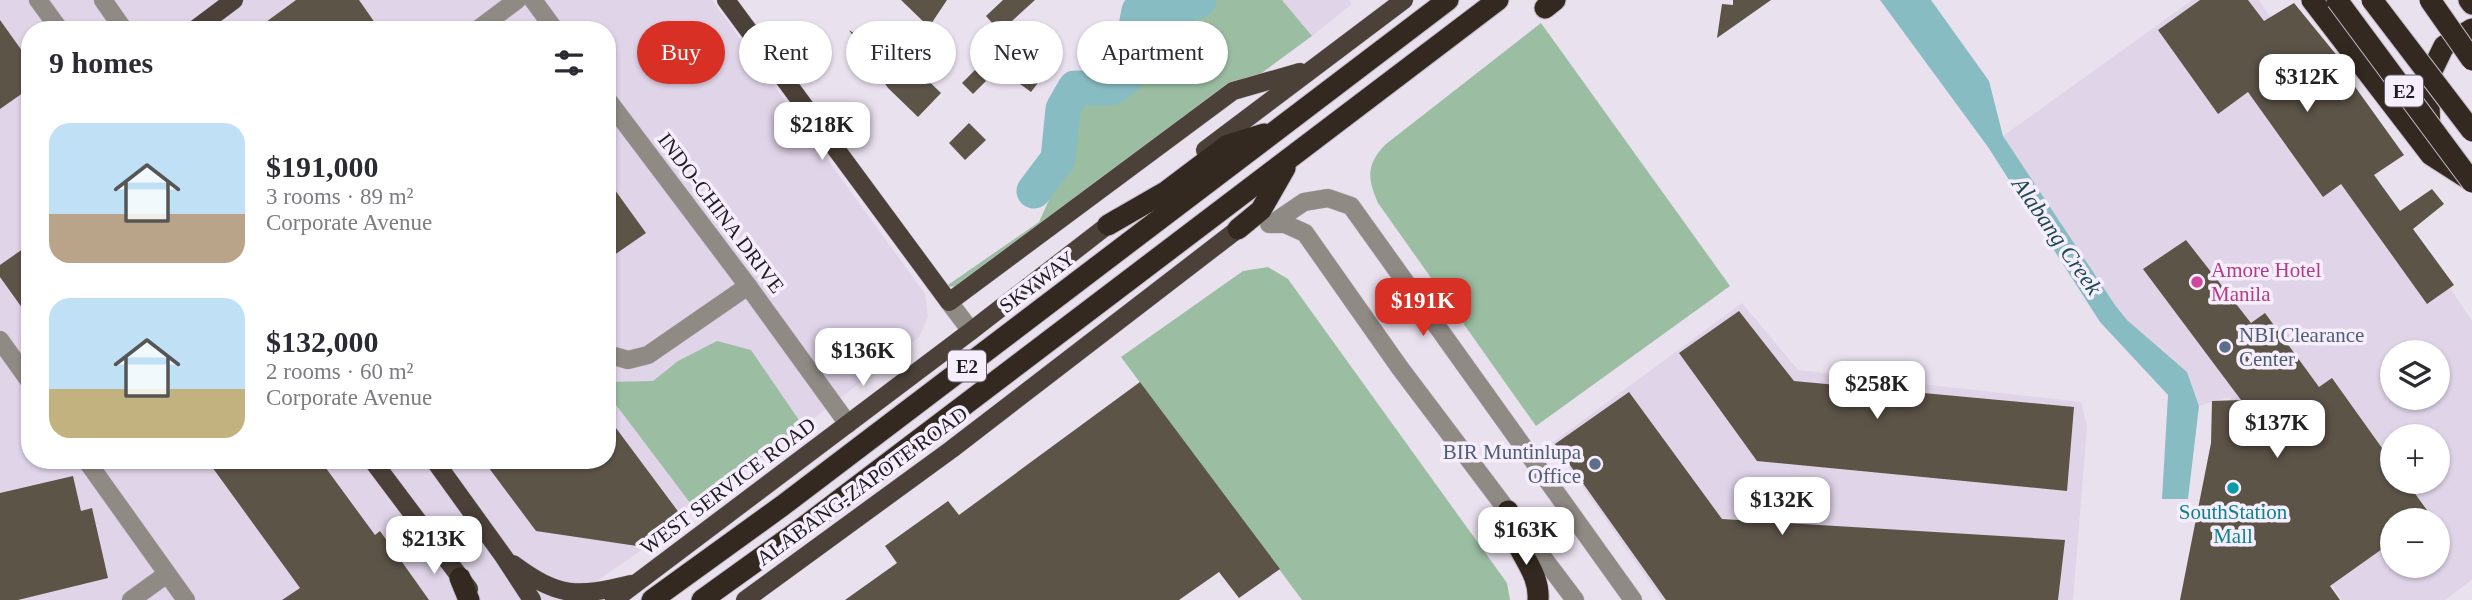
<!DOCTYPE html>
<meta charset="utf-8">
<style>
:root{--surface:#fff;--page:#f2f2f3;--text:#2b2b33;--muted:#7c7c81;--accent:#d93025}
body{margin:0;font-family:Georgia,serif;background:var(--page);color:var(--text);height:100vh;display:flex;flex-direction:column;font-size:26px;white-space:nowrap}
*{box-sizing:border-box;margin:0}
p{font-size:23px;color:var(--muted)}
.icon{flex:none;width:38px;height:38px;fill:none;stroke:currentColor;stroke-width:2;stroke-linecap:round;stroke-linejoin:round}
.map{position:relative;flex:1;overflow:hidden}
.sheet{position:absolute;left:21px;top:21px;width:595px;height:448px;display:flex;flex-direction:column;background:var(--surface);border-radius:28px;box-shadow:0 2px 5px #0004}
.sheet>*{flex:none}
.top-card{position:absolute;left:637px;top:21px;width:665px;height:63px;display:flex;gap:14px}
.fabs{position:absolute;left:2380px;top:340px;display:grid;gap:14px}
.fabs a{display:grid;place-items:center;width:70px;height:70px;border-radius:50%;background:var(--surface);box-shadow:0 2px 5px #0004;font-size:35px}
.price{position:absolute;translate:-50% -60px;padding:0 16px;border-radius:14px;background:#fff;color:#222;font-size:23px;line-height:46px;filter:drop-shadow(0 2px 4px #0008)}
.price::after{content:'';position:absolute;left:50%;top:42px;width:21px;height:16px;margin-left:-10px;background:inherit;clip-path:polygon(0 0,100% 0,50% 100%)}
.price.active{background:var(--accent);color:#fff}
ul{padding:0;list-style:none}
li{display:flex;align-items:center;gap:21px;height:175px;padding:0 28px}
li span{display:grid;place-items:center;flex:none;width:196px;height:140px;border-radius:21px;color:#555}
li>.icon{margin-inline-start:auto}
span .icon{width:84px;height:84px;fill:#fffc;stroke-width:1}
li b{font-size:30px}
h2{display:flex;justify-content:space-between;align-items:center;height:84px;padding:0 28px;font-size:30px}
.chip{padding:0 24px;border-radius:32px;background:var(--surface);box-shadow:0 2px 5px #0004;font-size:24px;line-height:63px}
.chip.active{background:var(--accent);color:#fff}
.map>svg:first-child{display:block}
.built{fill:#e0d4e9;fill-rule:evenodd}
.green{fill:#9bbea3}
.water{fill:#88bcc3}
.lines{fill:none;stroke-linecap:round;stroke-linejoin:round}
.river{stroke:#88bcc3;stroke-width:35}
.building{fill:#5d5448}
.minor-casing{stroke:#c6beca;stroke-width:19}
.major-casing{stroke:#c6beca;stroke-width:19}
.highway-casing{stroke:#c6beca;stroke-width:23}
.minor{stroke:#908a85;stroke-width:18}
.major{stroke:#4b4139;stroke-width:18}
.highway{stroke:#332920;stroke-width:21}
.highway-bridge-casing{stroke:#c6beca;stroke-width:23;stroke-linecap:butt}
.highway-bridge{stroke:#332920;stroke-width:21}
.hotel-dot{fill:#d1479c;stroke:#f7eefd;stroke-width:2.5}
.service-dot{fill:#5c6f8a;stroke:#f7eefd;stroke-width:2.5}
.culture-dot{fill:#0f9aa8;stroke:#f7eefd;stroke-width:2.5}
.labels{text-anchor:middle;dominant-baseline:central;stroke-width:7;stroke-linejoin:round;paint-order:stroke}
.shield{fill:#f7eefd;stroke:#605c64;stroke-width:2}
.shield-label{font-size:19px;font-weight:bold;fill:#201d22}
.street-label{font-size:21px;fill:#201d22;stroke:#f7eefd}
.hotel-label{font-size:21px;fill:#b23c85;stroke:#f7eefd;text-anchor:start}
.service-label{font-size:21px;fill:#4e5e75;stroke:#f7eefd;text-anchor:start}
.culture-label{font-size:21px;fill:#0d838f;stroke:#f7eefd}
.water-label{font-size:23px;font-style:italic;fill:#1b4a4f;stroke:#f7eefd}
</style>
<div class="map">
<svg width="2472" height="600" viewBox="0 0 2472 600">
<rect width="100%" height="100%" fill="#eae1ef"/>
<g class="built">
<path d="M0,0H712L925,294L928,317L919,337L665,534L569,600H0ZM30,30H607V460H30Z"/>
<path d="M1282,0H1349L1352,4L1312,36Z"/>
<path d="M2192,0H2259L2472,321V580L2445,600H2342L2230,438V397L2199,406L2187,372L2127,320L2115,305L2003,136ZM2392,352H2438V397H2392ZM2392,436H2438V481H2392ZM2392,520H2438V565H2392Z"/>
<path d="M1742,303L1798,370L2081,402L2087,426L2073,600H1662L1552,443Z"/>
</g>
<g class="green">
<path d="M1215,0H1282L1312,36L973,285L945,287L1039,222L1064,167L1073,98L1117,91L1136,77L1143,14H1188Z"/>
<path d="M1541,23L1730,286L1536,426L1378,203C1367,178 1366,164 1386,144Z"/>
<path d="M1268,267L1288,279L1507,583L1510,600H1302L1121,357L1243,271Z"/>
<path d="M717,341L751,350L803,426L694,508L607,393V382L653,381L678,361Z"/>
</g>
<path class="water" d="M1880,0H1931L1989,81L2003,136L2115,305L2127,320L2187,372L2199,406L2188,499H2162L2168,395L2100,322L1988,147Z"/>
<g class="lines">
<path class="river" d="M1034,191L1058,159L1063,109L1075,88H1112L1126,77L1139,11L1182,7L1199,0"/>
</g>
<g class="building">
<path d="M296,0H359L380,30H255Z"/>
<path d="M901,0H947L929,27Z"/>
<path d="M1003,0H1035L1000,32L986,16Z"/>
<path d="M1733,0H1771L1717,38L1722,4L1733,5Z"/>
<path d="M2200,0H2248L2264,21L2294,3L2352,74L2348,77L2404,155L2374,175L2400,211L2432,189L2444,204L2413,229L2454,285L2427,304L2341,184L2323,197L2248,92L2218,114L2158,30Z"/>
<path d="M0,20L30,62V88L0,109Z"/>
<path d="M849,30L911,70L914,67L941,93L918,117L888,88Z"/>
<path d="M1030,63L1044,75L1031,92L1016,81Z"/>
<path d="M975,70L986,81L973,94L962,83Z"/>
<path d="M969,123L986,140L965,160L949,143Z"/>
<path d="M607,179L646,233L607,260Z"/>
<path d="M2186,240L2251,323L2265,313L2319,387L2332,378L2392,462V481H2406L2434,520H2392V542L2330,586L2340,600H2180L2211,443L2212,401L2241,400L2143,269Z"/>
<path d="M30,244V319L0,277V265Z"/>
<path d="M1739,311L1794,381L2074,407L2067,491L1757,461L1679,353Z"/>
<path d="M1140,382L1280,569L1239,598L1219,572L1179,600H845L897,563L885,546L948,501L959,515Z"/>
<path d="M1629,392L1722,519L2065,540L2058,600H1666L1555,444Z"/>
<path d="M607,416L680,514L637,546L536,531L483,460H607Z"/>
<path d="M207,460H320L375,535L380,531L429,600H282L300,588Z"/>
<path d="M73,476L81,511L92,508L108,578L18,600H0V493Z"/>
</g>
<g class="lines">
<defs>
<g id="minor">
<path d="M38,0L60,30"/>
<path d="M103,0L124,30"/>
<path d="M533,0L555,30"/>
<path d="M477,30L517,0"/>
<path d="M607,99L748,286L848,424"/>
<path d="M1273,223L1304,202L1328,198L1351,206L1633,600"/>
<path d="M1269,224H1285L1305,233L1400,368L1575,600"/>
<path d="M949,302L971,331"/>
<path d="M0,340L30,382"/>
<path d="M607,354L628,360L648,355L748,286"/>
<path d="M86,460L186,600"/>
<path d="M131,600L167,574"/>
</g>
<g id="major">
<path d="M726,0L949,302L1233,91L1300,72"/>
<path d="M194,30L234,0"/>
<path d="M1205,150L1404,0"/>
<path d="M372,460L469,589"/>
<path d="M434,460L504,557L532,600"/>
<path d="M513,564C559,598 577,597 631,584"/>
<path d="M614,600L971,331L1117,218"/>
<path d="M745,600L952,449L1238,229"/>
</g>
<g id="highway">
<path d="M2312,0L2431,155L2470,180"/>
<path d="M2469,0L2472,4"/>
<path d="M1545,8L1555,0"/>
<path d="M2430,132L2428,79L2444,46L2472,29"/>
<path d="M1108,225L1167,191L1228,145L1264,134"/>
<path d="M1238,229L1261,210L1285,168"/>
<path d="M1508,511C1510,518 1511,526 1513,533C1521,557 1540,574 1538,600"/>
<path d="M460,578L469,600"/>
<path d="M652,600L782,506L1448,0"/>
<path d="M702,600L805,526L1498,0"/>
</g>
</defs>
<use href="#minor" class="minor-casing"/>
<use href="#major" class="major-casing"/>
<use href="#highway" class="highway-casing"/>
<use href="#minor" class="minor"/>
<use href="#major" class="major"/>
<use href="#highway" class="highway"/>
<defs>
<g id="highway-bridge">
<path d="M2337,0L2472,182"/>
<path d="M2372,0L2472,131"/>
<path d="M2430,0L2472,60"/>
</g>
</defs>
<use href="#highway-bridge" class="highway-bridge-casing"/>
<use href="#highway-bridge" class="highway-bridge"/>
</g>
<circle class="hotel-dot" cx="2197" cy="282" r="7"/>
<g class="service-dot">
<circle cx="2225" cy="347" r="7"/>
<circle cx="1595" cy="464" r="7"/>
</g>
<circle class="culture-dot" cx="2233" cy="488" r="7"/>
<g class="labels">
<g class="shield">
<rect x="2385" y="75.5" width="38" height="31" rx="5"/>
<rect x="948" y="350.5" width="38" height="31" rx="5"/>
</g>
<g class="shield-label">
<text x="2404" y="91">E2</text>
<text x="967" y="366">E2</text>
</g>
<g class="street-label">
<text transform="translate(721 213) rotate(53)">INDO-CHINA DRIVE</text>
<text transform="translate(1037 282) rotate(-37)">SKYWAY</text>
<text transform="translate(728 486) rotate(-37)">WEST SERVICE ROAD</text>
<text transform="translate(862 486) rotate(-36)">ALABANG-ZAPOTE ROAD</text>
</g>
<g class="hotel-label">
<text x="2211" y="270">Amore Hotel<tspan x="2211" dy="24">Manila</tspan></text>
</g>
<g class="service-label">
<text x="2239" y="335">NBI Clearance<tspan x="2239" dy="24">Center</tspan></text>
<text x="1581" y="452" text-anchor="end">BIR Muntinlupa<tspan x="1581" dy="24">Office</tspan></text>
</g>
<g class="culture-label">
<text x="2233" y="512">SouthStation<tspan x="2233" dy="24">Mall</tspan></text>
</g>
<g class="water-label">
<text transform="translate(2057 236) rotate(55)">Alabang Creek</text>
</g>
</g>
</svg>
<div class="fabs">
<a><svg class="icon" aria-label="layers" viewBox="0 0 24 24"><path d="M12 4l9 5-9 5-9-5zM3 14l9 5 9-5"/></svg></a>
<a>+</a>
<a>−</a>
</div>
<b class="price" style="left:2307px;top:114px">$312K</b>
<b class="price" style="left:822px;top:162px">$218K</b>
<b class="price active" style="left:1423px;top:338px">$191K</b>
<b class="price" style="left:863px;top:388px">$136K</b>
<b class="price" style="left:1877px;top:421px">$258K</b>
<b class="price" style="left:2277px;top:460px">$137K</b>
<b class="price" style="left:1782px;top:537px">$132K</b>
<b class="price" style="left:1526px;top:567px">$163K</b>
<b class="price" style="left:434px;top:576px">$213K</b>
<div class="top-card">
<a class="chip active">Buy</a>
<a class="chip">Rent</a>
<a class="chip">Filters</a>
<a class="chip">New</a>
<a class="chip">Apartment</a>
</div>
<section class="sheet">
<h2>9 homes<svg class="icon" aria-label="filters" viewBox="0 0 24 24"><path d="M4 7h16M4 17h16"/><circle cx="9" cy="7" r="2"/><circle cx="15" cy="17" r="2"/></svg></h2>
<ul>
<li><span style="background:linear-gradient(#bfe0f5 65%,#b9a48a 0)"><svg class="icon" aria-label="home" viewBox="0 0 24 24"><path d="M3 11l9-7 9 7M6 9v11h12V9"/></svg></span><div><b>$191,000</b><p>3 rooms · 89 m²</p><p>Corporate Avenue</p></div></li>
<li><span style="background:linear-gradient(#bfe0f5 65%,#c2b280 0)"><svg class="icon" aria-label="home" viewBox="0 0 24 24"><path d="M3 11l9-7 9 7M6 9v11h12V9"/></svg></span><div><b>$132,000</b><p>2 rooms · 60 m²</p><p>Corporate Avenue</p></div></li>
</ul>
</section>
</div>
